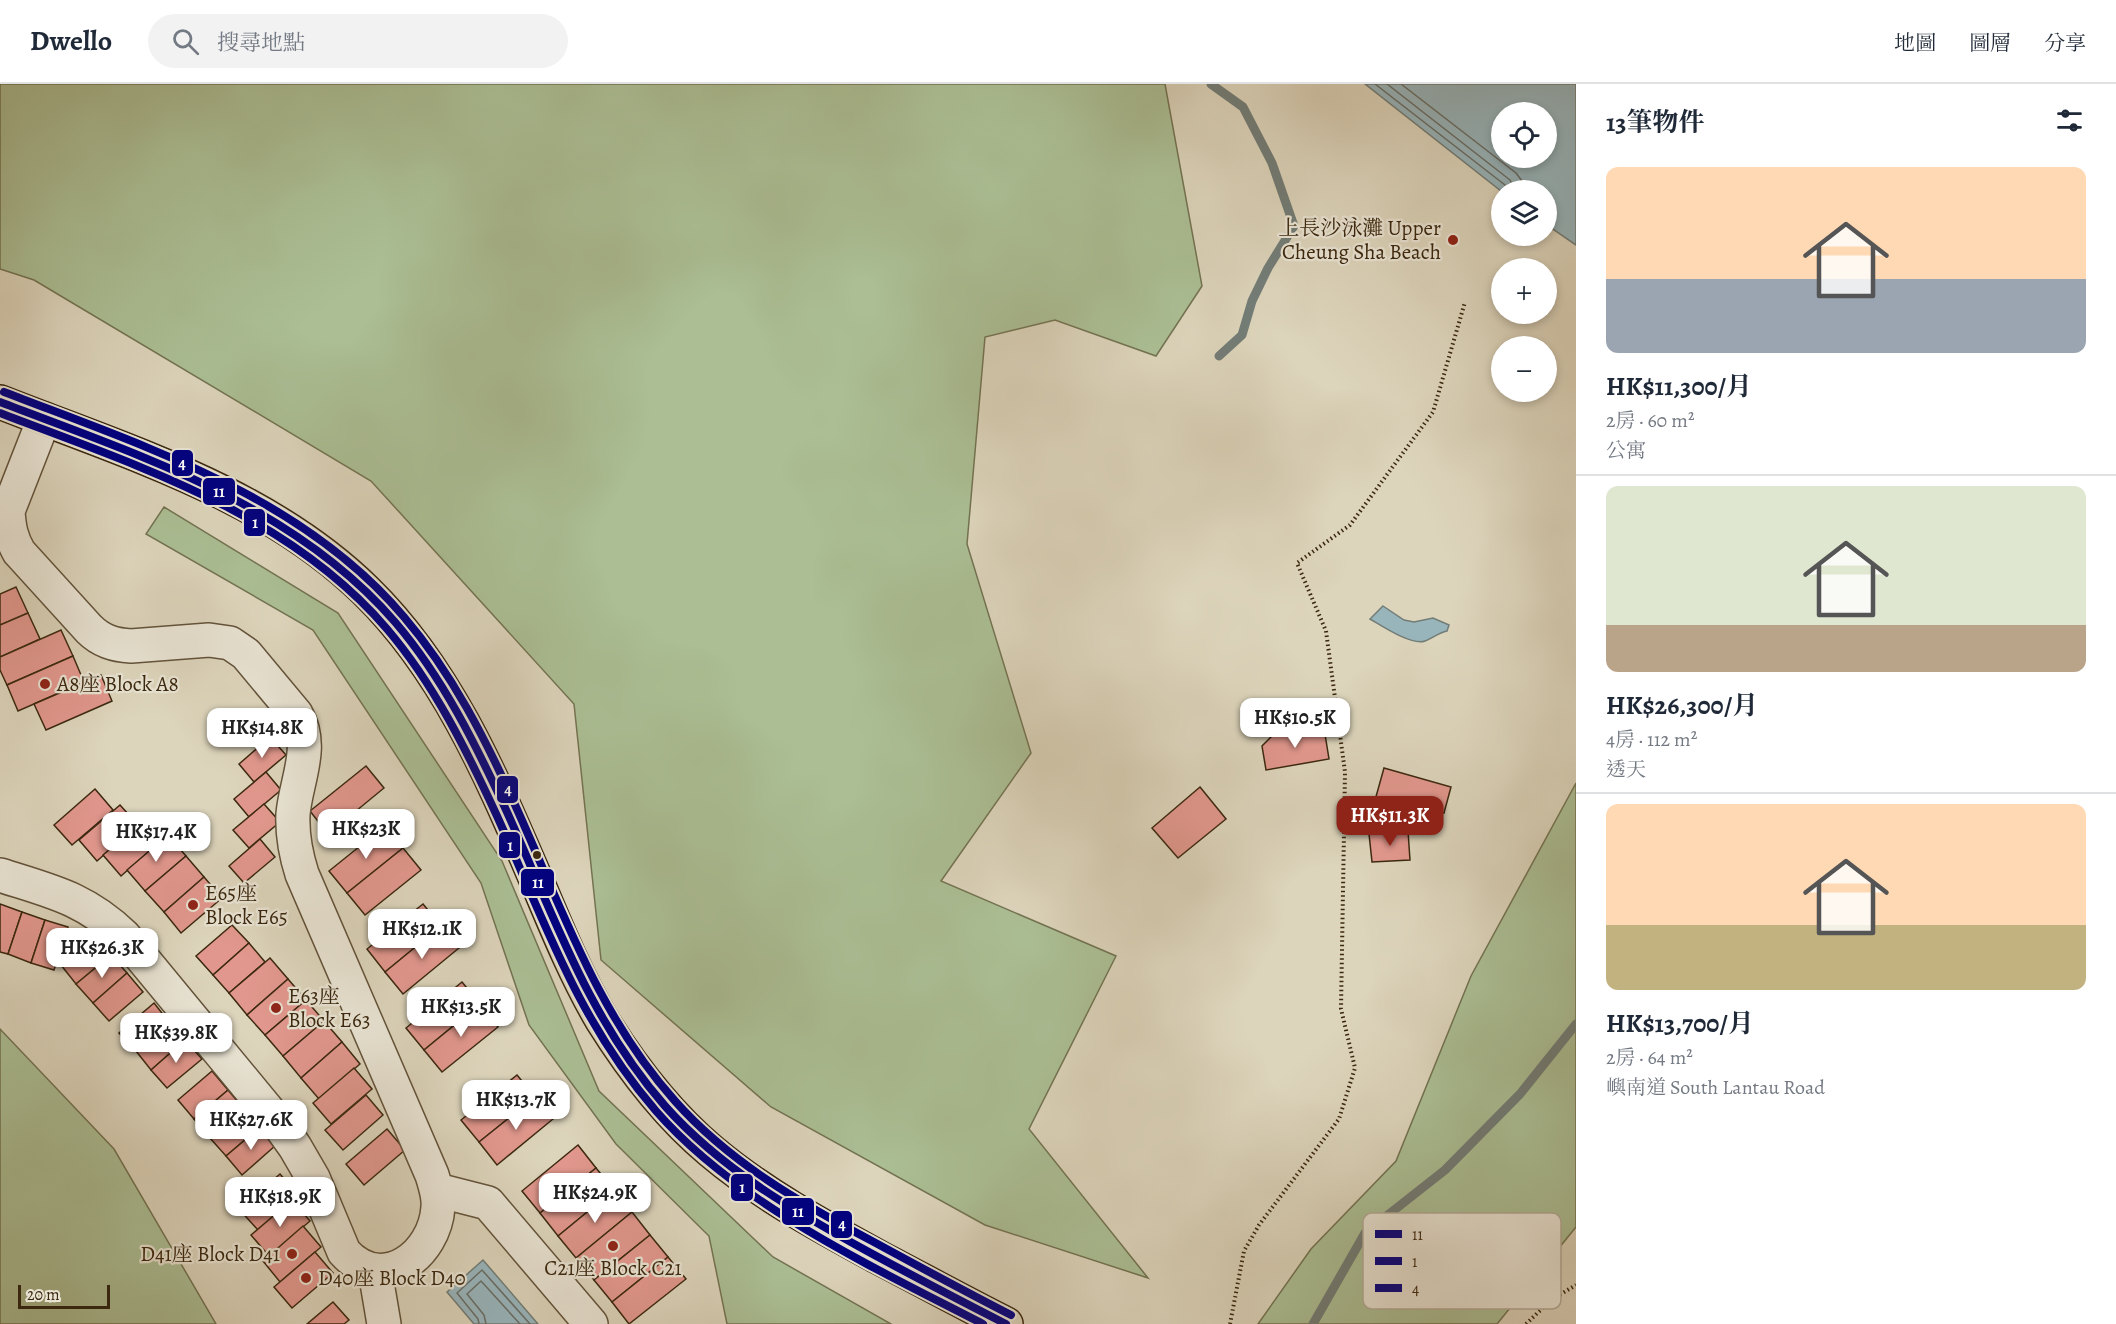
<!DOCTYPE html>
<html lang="zh-TW">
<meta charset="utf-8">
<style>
:root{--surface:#fff;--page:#f2f2f3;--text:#1f2937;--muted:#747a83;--line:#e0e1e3;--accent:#8f2418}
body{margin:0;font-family:Alegreya,"Noto Serif TC",serif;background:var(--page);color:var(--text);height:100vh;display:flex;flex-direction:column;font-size:22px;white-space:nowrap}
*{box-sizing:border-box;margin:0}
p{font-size:20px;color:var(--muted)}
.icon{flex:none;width:33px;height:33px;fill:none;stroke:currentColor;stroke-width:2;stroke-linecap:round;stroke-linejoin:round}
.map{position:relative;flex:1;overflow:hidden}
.drawer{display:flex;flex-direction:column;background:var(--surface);width:540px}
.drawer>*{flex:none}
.controls{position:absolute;left:1491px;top:18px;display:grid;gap:12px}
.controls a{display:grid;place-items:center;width:66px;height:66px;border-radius:50%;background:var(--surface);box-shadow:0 3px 9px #0003;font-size:30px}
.scale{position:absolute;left:18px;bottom:15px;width:92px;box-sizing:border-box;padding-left:6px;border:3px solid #3b280f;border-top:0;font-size:16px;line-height:21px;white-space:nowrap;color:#3b280f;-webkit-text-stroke:4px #e8e3d3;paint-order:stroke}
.price{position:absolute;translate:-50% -51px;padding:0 14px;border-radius:12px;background:#fff;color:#222;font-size:20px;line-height:39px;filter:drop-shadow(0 2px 3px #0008)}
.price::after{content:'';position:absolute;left:50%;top:36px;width:18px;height:14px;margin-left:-9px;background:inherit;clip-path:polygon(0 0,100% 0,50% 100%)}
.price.on{background:var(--accent);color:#fff}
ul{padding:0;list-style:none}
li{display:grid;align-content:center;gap:12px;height:318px;padding:0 30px}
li+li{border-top:2px solid var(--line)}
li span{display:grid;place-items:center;height:186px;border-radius:12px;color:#555}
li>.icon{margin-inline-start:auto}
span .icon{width:108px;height:108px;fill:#fffc;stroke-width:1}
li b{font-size:26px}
h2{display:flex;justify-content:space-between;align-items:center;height:72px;padding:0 30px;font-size:26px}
header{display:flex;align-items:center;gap:36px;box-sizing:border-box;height:84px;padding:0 30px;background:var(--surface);border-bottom:2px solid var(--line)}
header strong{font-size:28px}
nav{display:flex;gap:33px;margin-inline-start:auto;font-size:21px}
.search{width:420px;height:54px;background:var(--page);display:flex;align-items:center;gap:15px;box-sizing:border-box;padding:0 21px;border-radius:33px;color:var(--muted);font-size:22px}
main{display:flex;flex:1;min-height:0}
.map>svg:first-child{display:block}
.green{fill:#abbe94;stroke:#737352;stroke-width:1.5}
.water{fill:#98b5bc;stroke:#737d77;stroke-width:1.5;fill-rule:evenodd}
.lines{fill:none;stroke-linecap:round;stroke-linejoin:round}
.shore{stroke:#6a6e66;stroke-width:1.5}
.stream{stroke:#737d77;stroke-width:9}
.building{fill:#e1978d;stroke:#3b280f;stroke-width:1.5}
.minor-casing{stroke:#63533a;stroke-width:36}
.major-casing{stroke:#3b280f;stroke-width:36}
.path{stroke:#3b280f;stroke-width:4;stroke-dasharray:1.5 3;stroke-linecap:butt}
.minor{stroke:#e8e3d3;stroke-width:33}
.major{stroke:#dcd4bb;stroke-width:33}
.bus-1-casing{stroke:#e8e3d3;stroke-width:12}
.bus-2-casing{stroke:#e8e3d3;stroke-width:12}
.bus-3-casing{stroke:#e8e3d3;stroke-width:12}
.bus-1{stroke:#000080;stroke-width:8}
.bus-2{stroke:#000080;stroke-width:8}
.bus-3{stroke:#000080;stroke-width:8}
.poi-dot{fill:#8f2418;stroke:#e8e3d3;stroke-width:2}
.bus-dot{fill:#3b280f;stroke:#e8e3d3;stroke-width:2}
.labels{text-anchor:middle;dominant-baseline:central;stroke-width:4.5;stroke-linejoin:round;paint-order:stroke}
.poi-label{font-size:21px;fill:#3b280f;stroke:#e8e3d3;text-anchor:start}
.key{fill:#e8e3d3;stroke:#b4ab98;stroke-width:1.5}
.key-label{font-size:16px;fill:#3b280f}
.line-badge{stroke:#e8e3d3;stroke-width:2}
.badge-label{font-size:16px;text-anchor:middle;font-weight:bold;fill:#fff}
</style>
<header>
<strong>Dwello</strong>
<div class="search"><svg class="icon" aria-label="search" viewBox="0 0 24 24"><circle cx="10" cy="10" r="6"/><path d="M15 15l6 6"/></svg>搜尋地點</div>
<nav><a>地圖</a><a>圖層</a><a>分享</a></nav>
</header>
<main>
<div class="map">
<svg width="1576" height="1240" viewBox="0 0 1576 1240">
<rect width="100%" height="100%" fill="#dcd4bb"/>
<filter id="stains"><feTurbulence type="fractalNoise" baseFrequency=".00333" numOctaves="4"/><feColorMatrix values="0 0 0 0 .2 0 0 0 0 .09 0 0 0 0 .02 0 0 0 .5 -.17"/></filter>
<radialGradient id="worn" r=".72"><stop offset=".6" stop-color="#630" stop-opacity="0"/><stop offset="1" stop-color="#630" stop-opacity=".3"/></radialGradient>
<g class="green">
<path d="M0,0H1165L1202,202L1156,272L1055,236L985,253L967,460L1031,669L941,797L1116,872L1029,1045L1148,1194L985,1141L771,1023L601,876L574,620L371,397L34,196L0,185Z"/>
<path d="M164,423L338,529L502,777L599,1007L773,1173L891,1240H727L709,1152L616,1060L529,941L481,799L313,546L146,450Z"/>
<path d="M1576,699V1143L1497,1240H1258L1311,1165L1396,1077L1471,892Z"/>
<path d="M0,945L114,1065L216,1240H0Z"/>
</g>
<g class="water">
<path d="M1365,0H1576V161L1547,141L1546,106L1501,107ZM1502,28H1546V74H1502Z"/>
<path d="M1383,522L1404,536L1414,538L1433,534L1449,541L1447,547C1438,549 1433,554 1425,557C1412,562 1382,542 1370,535Z"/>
<path d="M483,1176L538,1240H474L447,1208Z"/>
</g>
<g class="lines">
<g class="shore">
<path d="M1375,0L1505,101L1507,106"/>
<path d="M1387,0L1510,96L1515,106"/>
<path d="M1401,0L1516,89L1522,97L1524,106"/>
<path d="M479,1240L478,1235L457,1209L482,1186L530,1240"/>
<path d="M486,1240L484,1231L467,1210L481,1197L520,1240"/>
</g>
<g class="stream">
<path d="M1211,0L1243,23L1272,79L1294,142L1268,184L1252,217L1242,251L1219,272"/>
<path d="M1313,1240L1365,1149L1445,1086L1520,1010L1576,940"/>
</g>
</g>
<g class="building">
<path d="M16,503L28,529L0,541V510Z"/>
<path d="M28,529L40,555L0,573V541Z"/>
<path d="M61,546L73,572L7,601L0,586V573Z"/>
<path d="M73,572L84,598L18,627L7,601Z"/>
<path d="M101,591L112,617L46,646L34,620Z"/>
<path d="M1324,644L1329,675L1266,686L1262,662L1272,652Z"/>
<path d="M270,653L286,671L254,698L239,680Z"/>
<path d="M366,682L384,704L328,750L310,727Z"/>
<path d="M1384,684L1451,703L1444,729L1425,723L1420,740L1372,727Z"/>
<path d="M266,688L281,706L249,733L234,715Z"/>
<path d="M1200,703L1226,735L1178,774L1152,744Z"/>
<path d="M95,705L113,726L72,761L54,741Z"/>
<path d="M264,720L280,738L249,764L233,746Z"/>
<path d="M120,721L138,741L97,777L79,756Z"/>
<path d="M144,736L162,756L121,792L103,771Z"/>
<path d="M385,742L403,764L347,809L329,787Z"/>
<path d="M1408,747L1410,776L1372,778L1369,750Z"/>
<path d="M168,751L186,772L145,807L127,786Z"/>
<path d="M260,755L275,773L244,799L229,782Z"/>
<path d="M403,764L421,786L365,831L347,809Z"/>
<path d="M186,772L204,793L164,828L145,807Z"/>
<path d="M204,793L222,814L181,849L164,828Z"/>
<path d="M0,820L22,828L8,870L0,868Z"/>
<path d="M423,820L441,842L385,888L367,865Z"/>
<path d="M22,828L45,836L31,879L8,870Z"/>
<path d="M45,836L68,843L54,886L31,879Z"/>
<path d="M232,841L249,859L213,891L196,872Z"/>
<path d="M441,842L459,864L403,910L385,888Z"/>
<path d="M95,852L111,871L76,900L61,881Z"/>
<path d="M249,859L265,878L229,909L213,891Z"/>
<path d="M111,871L127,889L93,919L76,900Z"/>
<path d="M270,874L288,895L247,931L229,909Z"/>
<path d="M127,889L143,908L109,937L93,919Z"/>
<path d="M288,895L306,916L265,951L247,931Z"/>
<path d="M462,898L480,920L424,966L406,944Z"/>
<path d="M306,916L324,937L283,972L265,951Z"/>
<path d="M154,919L169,938L136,967L119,949Z"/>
<path d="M480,920L498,943L442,988L424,966Z"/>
<path d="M324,937L342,958L301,994L283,972Z"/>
<path d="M169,938L185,956L151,986L136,967Z"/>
<path d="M185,956L202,975L167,1004L151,986Z"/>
<path d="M342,958L360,980L319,1015L301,994Z"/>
<path d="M354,984L372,1005L331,1040L313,1019Z"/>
<path d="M212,987L228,1006L194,1035L178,1016Z"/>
<path d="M517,991L535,1013L479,1058L461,1036Z"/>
<path d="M228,1006L244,1025L210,1054L194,1035Z"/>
<path d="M366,1011L383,1031L343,1066L325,1046Z"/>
<path d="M535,1013L553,1035L497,1081L479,1058Z"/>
<path d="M244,1025L260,1043L226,1072L210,1054Z"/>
<path d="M260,1043L276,1061L242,1091L226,1072Z"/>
<path d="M387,1045L405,1066L364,1101L346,1080Z"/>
<path d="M578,1061L596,1084L540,1129L522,1107Z"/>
<path d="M596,1084L614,1106L558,1152L540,1129Z"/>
<path d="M280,1090L298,1111L258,1146L239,1125Z"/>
<path d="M614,1106L632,1128L576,1174L558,1152Z"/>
<path d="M292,1116L310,1137L269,1172L251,1151Z"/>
<path d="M632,1128L650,1151L594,1196L576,1174Z"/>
<path d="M303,1142L321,1163L280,1198L263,1177Z"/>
<path d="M650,1151L668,1173L612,1218L594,1196Z"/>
<path d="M315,1168L333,1189L292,1224L274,1203Z"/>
<path d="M668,1173L686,1195L629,1240L612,1218Z"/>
<path d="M333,1218L349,1236L344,1240H307Z"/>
</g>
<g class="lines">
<defs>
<g id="minor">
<path d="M0,791C50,807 85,814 124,852L275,1035L295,1063L313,1094L344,1168C383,1211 435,1171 438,1123C439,1112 435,1101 432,1091L302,790C296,771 292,751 293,730C296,696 315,663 296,630L246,570L230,559L209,556L131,562C114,561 101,557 89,545L19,468C11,454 9,443 8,427L44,335"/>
<path d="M437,1106L488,1119L591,1240"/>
<path d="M375,1187L384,1240"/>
</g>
<path id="major" d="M0,318C127,368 266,409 366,507C450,589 495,701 541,807C559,850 578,895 602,936C632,984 668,1031 711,1067C762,1110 821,1142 880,1174C922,1196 964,1219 1006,1240"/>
</defs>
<use href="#minor" class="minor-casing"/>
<use href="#major" class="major-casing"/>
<g class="path">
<path d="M1230,1240L1244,1167L1259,1141L1339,1035L1355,984L1341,925L1345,688L1326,547L1297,479L1350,441L1433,328L1465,218"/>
<path d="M1526,1240L1551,1216L1576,1201"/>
</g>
<use href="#minor" class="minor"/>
<use href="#major" class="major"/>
<defs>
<path id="bus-1" d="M0,318C141,372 293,420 395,538C443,594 476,661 507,728C554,832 588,934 665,1022C721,1085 794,1127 867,1167C913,1192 959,1216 1006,1240"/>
<path id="bus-2" d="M0,329C138,382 288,429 387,545C434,600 467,667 497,732C545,838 578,937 656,1027C738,1121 873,1183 983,1240"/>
<path id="bus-3" d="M4,308C146,363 302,412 404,533C452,589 486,656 516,723C563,827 598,931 675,1017C729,1078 800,1119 872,1157C918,1182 964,1207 1011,1231"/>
</defs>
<use href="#bus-1" class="bus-1-casing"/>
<use href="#bus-2" class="bus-2-casing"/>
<use href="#bus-3" class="bus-3-casing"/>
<use href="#bus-1" class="bus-1"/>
<use href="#bus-2" class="bus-2"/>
<use href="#bus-3" class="bus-3"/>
</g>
<g class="poi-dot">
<circle cx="1453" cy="156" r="6"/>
<circle cx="45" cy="600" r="6"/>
<circle cx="193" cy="821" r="6"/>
<circle cx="276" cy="924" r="6"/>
<circle cx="613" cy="1162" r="6"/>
<circle cx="292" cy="1170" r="6"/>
<circle cx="306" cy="1194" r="6"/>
</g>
<circle class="bus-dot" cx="537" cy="771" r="5"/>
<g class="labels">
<g class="poi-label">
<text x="1441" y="144" text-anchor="end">上長沙泳灘 Upper<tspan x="1441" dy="24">Cheung Sha Beach</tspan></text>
<text x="57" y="600">A8座 Block A8</text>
<text x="205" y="809">E65座<tspan x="205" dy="24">Block E65</tspan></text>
<text x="288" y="912">E63座<tspan x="288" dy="24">Block E63</tspan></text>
<text x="280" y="1170" text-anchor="end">D41座 Block D41</text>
<text x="613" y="1184" text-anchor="middle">C21座 Block C21</text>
<text x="318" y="1194">D40座 Block D40</text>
</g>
</g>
<rect x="1363" y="1129" width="198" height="96" rx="9" class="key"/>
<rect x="1375" y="1146" width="27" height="8" fill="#000080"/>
<rect x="1375" y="1173" width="27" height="8" fill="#000080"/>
<rect x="1375" y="1200" width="27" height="8" fill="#000080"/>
<g class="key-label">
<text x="1412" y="1156">11</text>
<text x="1412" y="1183">1</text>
<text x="1412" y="1210">4</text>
</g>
<g class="line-badge">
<rect x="171" y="365" width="23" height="28" rx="6" fill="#000080"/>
<rect x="202" y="393" width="34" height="29" rx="6" fill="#000080"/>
<rect x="243" y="424" width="23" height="29" rx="6" fill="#000080"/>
<rect x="496" y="691" width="23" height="29" rx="6" fill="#000080"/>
<rect x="498" y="747" width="23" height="28" rx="6" fill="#000080"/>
<rect x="520" y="784" width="35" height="29" rx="6" fill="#000080"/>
<rect x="730" y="1089" width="24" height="29" rx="6" fill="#000080"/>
<rect x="781" y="1113" width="34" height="29" rx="6" fill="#000080"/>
<rect x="830" y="1126" width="23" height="29" rx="6" fill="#000080"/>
</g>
<g class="badge-label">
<text x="182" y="385">4</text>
<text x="219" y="413">11</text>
<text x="255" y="444">1</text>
<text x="508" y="711">4</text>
<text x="510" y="767">1</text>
<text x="538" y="804">11</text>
<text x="742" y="1109">1</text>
<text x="798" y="1133">11</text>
<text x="842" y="1146">4</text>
</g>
<rect width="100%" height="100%" filter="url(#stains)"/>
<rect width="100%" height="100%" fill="url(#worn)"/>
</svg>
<div class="controls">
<a><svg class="icon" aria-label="locate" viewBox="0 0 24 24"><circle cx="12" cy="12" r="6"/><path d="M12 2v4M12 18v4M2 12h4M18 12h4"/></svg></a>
<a><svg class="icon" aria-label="layers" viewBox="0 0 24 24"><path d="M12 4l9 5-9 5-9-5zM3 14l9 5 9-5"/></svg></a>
<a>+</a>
<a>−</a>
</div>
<div class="scale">20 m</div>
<b class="price" style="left:1295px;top:665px">HK$10.5K</b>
<b class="price" style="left:262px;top:675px">HK$14.8K</b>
<b class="price on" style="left:1390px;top:763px">HK$11.3K</b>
<b class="price" style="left:366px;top:776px">HK$23K</b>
<b class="price" style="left:156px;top:779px">HK$17.4K</b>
<b class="price" style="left:422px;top:876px">HK$12.1K</b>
<b class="price" style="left:102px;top:895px">HK$26.3K</b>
<b class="price" style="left:461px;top:954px">HK$13.5K</b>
<b class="price" style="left:176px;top:980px">HK$39.8K</b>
<b class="price" style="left:516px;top:1047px">HK$13.7K</b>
<b class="price" style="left:251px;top:1067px">HK$27.6K</b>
<b class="price" style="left:595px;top:1140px">HK$24.9K</b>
<b class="price" style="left:280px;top:1144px">HK$18.9K</b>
</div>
<section class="drawer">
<h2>13筆物件<svg class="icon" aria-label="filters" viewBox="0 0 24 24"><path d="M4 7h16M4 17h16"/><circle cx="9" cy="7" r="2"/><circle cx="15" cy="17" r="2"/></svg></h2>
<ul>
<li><span style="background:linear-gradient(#ffd9b3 60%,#9aa5b1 0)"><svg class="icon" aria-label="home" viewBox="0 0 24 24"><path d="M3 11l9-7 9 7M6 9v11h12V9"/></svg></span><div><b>HK$11,300/月</b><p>2房 · 60 m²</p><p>公寓</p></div></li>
<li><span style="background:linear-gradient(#dfe7d0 75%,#b9a48a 0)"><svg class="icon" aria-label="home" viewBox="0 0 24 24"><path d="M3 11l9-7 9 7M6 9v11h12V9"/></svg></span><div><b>HK$26,300/月</b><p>4房 · 112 m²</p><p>透天</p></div></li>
<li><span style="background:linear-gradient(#ffd9b3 65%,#c2b280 0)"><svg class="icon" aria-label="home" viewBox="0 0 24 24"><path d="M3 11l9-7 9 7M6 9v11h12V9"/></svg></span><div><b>HK$13,700/月</b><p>2房 · 64 m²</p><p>嶼南道 South Lantau Road</p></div></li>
</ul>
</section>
</main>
